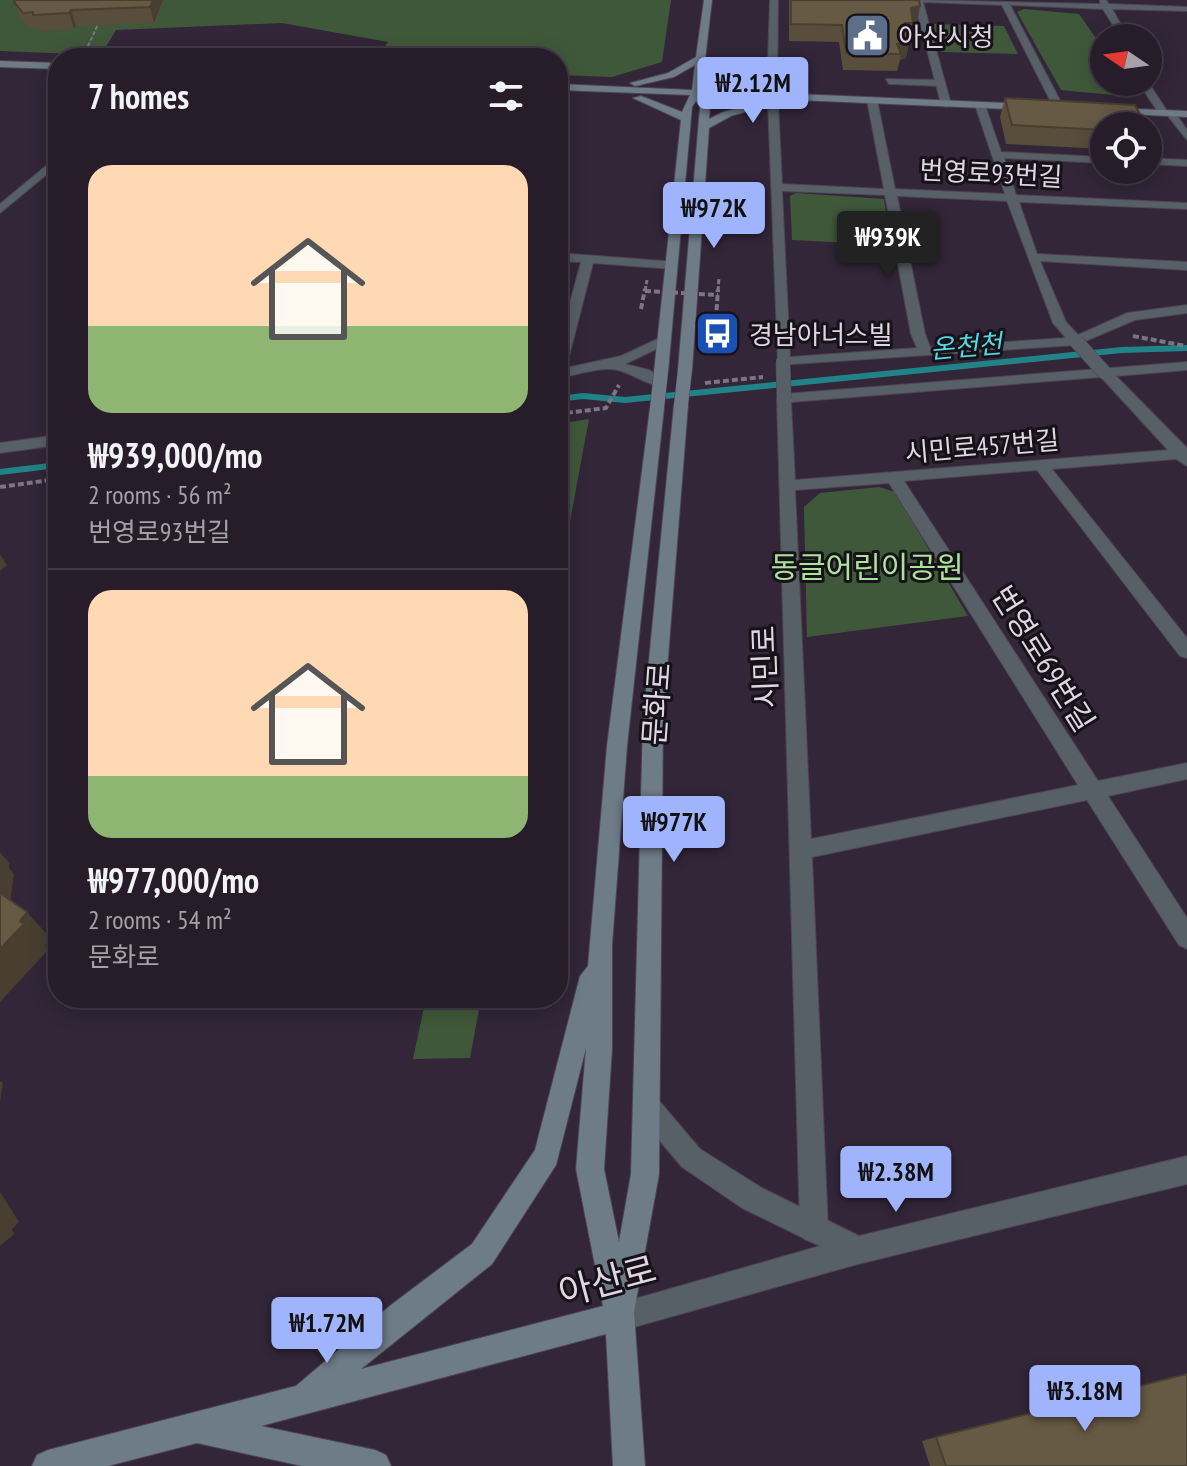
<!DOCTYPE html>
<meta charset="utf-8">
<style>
:root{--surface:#261c2a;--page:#2e2532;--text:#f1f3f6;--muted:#a4a1a8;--line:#423a47;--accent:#a0b3fd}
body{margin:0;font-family:"PT Sans Narrow","Noto Sans KR",sans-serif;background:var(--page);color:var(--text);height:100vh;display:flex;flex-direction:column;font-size:30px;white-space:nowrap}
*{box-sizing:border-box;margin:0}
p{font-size:26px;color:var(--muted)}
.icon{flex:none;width:44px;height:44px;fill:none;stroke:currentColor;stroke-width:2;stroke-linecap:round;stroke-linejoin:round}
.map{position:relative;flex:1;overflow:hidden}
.panel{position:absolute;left:48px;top:48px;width:520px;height:960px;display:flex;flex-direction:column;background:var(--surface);border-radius:32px;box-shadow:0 4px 20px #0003,0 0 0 2px var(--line)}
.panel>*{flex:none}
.needle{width:52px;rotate:283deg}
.buttons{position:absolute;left:1090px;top:24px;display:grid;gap:16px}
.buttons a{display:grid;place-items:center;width:72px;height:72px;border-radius:50%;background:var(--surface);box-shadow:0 4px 20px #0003,0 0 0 2px var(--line);font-size:40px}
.price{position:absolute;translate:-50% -68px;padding:0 18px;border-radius:8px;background:var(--accent);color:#111;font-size:26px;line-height:52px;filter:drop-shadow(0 2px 4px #0008)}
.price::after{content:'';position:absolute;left:50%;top:48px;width:24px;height:18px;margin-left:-12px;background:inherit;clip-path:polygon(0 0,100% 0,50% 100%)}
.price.active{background:#222;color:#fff}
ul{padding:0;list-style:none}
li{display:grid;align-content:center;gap:16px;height:424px;padding:0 40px}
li+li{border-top:2px solid var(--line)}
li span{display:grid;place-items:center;height:248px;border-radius:24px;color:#555}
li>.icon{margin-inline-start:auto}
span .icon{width:144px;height:144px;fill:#fffc;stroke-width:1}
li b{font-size:34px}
h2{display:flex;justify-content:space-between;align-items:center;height:96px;padding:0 40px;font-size:34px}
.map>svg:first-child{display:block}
.green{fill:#40583a}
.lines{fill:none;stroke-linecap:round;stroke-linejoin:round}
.stream{stroke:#218287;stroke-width:6}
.service-casing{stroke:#4e4253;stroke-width:2}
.minor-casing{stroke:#4e4253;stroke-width:2}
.tertiary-casing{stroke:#4e4253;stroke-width:2}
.secondary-casing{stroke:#4e4253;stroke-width:2}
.path-far2{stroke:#7e7484;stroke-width:2;stroke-dasharray:4 2;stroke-linecap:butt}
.path-far1{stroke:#7e7484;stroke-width:3;stroke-dasharray:5 2;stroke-linecap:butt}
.path{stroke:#7e7484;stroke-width:4;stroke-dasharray:6 3;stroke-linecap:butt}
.service{fill:#575f67;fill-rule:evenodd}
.minor{fill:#575f67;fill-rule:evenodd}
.tertiary{fill:#575f67;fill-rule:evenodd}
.secondary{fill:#6e7c88;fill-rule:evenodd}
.minor-bridge-casing{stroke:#4e4253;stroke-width:15;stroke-linecap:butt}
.secondary-bridge-casing{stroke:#4e4253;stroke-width:15;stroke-linecap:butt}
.path-bridge-far1{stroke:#7e7484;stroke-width:3;stroke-dasharray:5 2;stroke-linecap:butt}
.path-bridge{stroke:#7e7484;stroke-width:4;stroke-dasharray:6 3;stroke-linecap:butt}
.minor-bridge{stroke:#575f67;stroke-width:14}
.secondary-bridge{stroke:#6e7c88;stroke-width:14}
.wall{fill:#594d3b}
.shaded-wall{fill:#483f30}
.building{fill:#675a45;stroke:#483f30;stroke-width:2}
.labels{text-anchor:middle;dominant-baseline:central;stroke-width:6;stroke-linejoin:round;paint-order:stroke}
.far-poi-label{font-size:26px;fill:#ded6e2;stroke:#171119;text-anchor:start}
.far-street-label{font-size:26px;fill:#ded6e2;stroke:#171119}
.far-water-label{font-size:26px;font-style:italic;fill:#54dae2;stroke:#171119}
.park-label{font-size:30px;fill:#aae39a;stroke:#171119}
.street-label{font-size:30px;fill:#ded6e2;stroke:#171119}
.near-street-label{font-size:36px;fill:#ded6e2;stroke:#171119}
</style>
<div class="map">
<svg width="1187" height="1466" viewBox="0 0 1187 1466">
<rect width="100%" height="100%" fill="#322638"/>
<g class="green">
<path d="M0,0H671L662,62L612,77L558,75V58H377L388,42L282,23L116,30L101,55L0,51Z"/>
<path d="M1024,9L1079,14L1104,50V82H1126L1133,92L1123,96L1061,90L1017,12Z"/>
<path d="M933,24L1004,26L1018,54L941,52Z"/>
<path d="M796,193L884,199L891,245L792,240L790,196Z"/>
<path d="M589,419L558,585V424Z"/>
<path d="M879,487L895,492L968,616L807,637L804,507L820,493Z"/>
<path d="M426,998H481L470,1058L413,1059Z"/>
</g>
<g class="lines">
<g class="stream">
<path d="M558,399L583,396L625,400L1122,350L1187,348"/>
<path d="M0,472L58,465"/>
</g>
<defs>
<path id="service" d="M886,79L940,80L944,83L940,86L889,84Z"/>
<g id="minor">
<path d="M770,0H778L777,90L772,93L767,90Z"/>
<path d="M914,0L1100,4V0H1106L1109,4L1187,7V11L1112,9L1129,38H1121L1103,9L1010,5L1064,108L1059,111L1054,108L1002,5L923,2L951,104L946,107L941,104Z"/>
<path d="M1138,82H1148L1167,111H1174L1187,130V140L1167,115H1160Z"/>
<path d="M872,97L877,100L895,189L1005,194L975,105L980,102L985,105L1001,152L1104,157V163L1004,158L1016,195L1187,203V209L1019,202L1037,254L1187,262V270L1040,261L1066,322L1078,335L1127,313L1187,305V313L1135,320L1076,345L778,365L768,102L773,99L778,102L782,184L884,189L867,100ZM782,191L885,195L911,334L917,348L790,357ZM897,196L1007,201L1053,323L1066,338L930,347L925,334Z"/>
<path d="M58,156V165L0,213V204Z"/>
<path d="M1148,158L1187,160V166L1148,164Z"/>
<path d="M558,253L677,262V268L673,269L593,263L566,368L621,356L664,336L671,340L669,343L625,364L649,370L665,379V385C647,388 629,369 610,369C594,368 574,376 558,378V347L581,262L558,261Z"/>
<path d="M1187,362V370L1116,376L1187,448V466L1176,459L1052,469L1187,638V658L1180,656L1037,470L904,481L1098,781L1187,763V779L1108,796L1187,918V949L1179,945L1087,800L812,857L828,1229L824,1239L814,1243L804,1239L800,1229L777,398L784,394ZM1101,377L1168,450L795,480L791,402ZM889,483L1078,785L811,839L795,490Z"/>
<path d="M58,435V445L0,453V443Z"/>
</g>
<path id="tertiary" d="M646,1092L655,1096L700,1149L762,1188L859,1236L1187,1156V1184L858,1264L620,1331L610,1326L605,1316L610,1306L820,1246L742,1208L682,1167L637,1114L633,1105L637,1096Z"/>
<g id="secondary">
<path d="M704,0H712L705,60L776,90L768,92L704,67L701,90L1030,104L1035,107L1030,110L703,96L710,107L709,119L723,112L771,100L776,103L731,116L709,128L692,370L685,374L678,370L700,107L696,101L692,107L668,372L661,376L654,372L681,120L633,98L641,96L682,112L690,95L558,90V84L692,90L695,65L674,77L635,86L630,83L668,73L696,57Z"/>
<path d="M0,61L58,63V69L0,67Z"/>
<path d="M1113,108L1187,111V117L1109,113Z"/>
<path d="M681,401L688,405L663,721L659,1174L634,1312L645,1466H613L606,1334L261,1426L375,1450L386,1455L391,1466H302L197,1443L108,1466H32L37,1455L48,1450L296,1386L391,1305L472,1244L535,1150L580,976L588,966L607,746L650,408L657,404L664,408L627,746L612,945V1049L604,1169L619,1242L631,1174L643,721L674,405ZM586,1048L576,1169L603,1306L361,1369L492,1264L556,1165Z"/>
</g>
</defs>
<use href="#service" class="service-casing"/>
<use href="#minor" class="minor-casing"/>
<use href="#tertiary" class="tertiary-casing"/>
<use href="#secondary" class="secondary-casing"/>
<path class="path-far2" d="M83,57L99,22"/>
<g class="path-far1">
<path d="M645,291L647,280"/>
<path d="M718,291L719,278"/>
</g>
<g class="path">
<path d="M641,309L645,289"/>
<path d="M716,319L718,289"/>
<path d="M1133,336L1186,346"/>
<path d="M705,383L763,377"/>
<path d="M558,414L606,408L619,385"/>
<path d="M0,487L58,479"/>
</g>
<use href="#service" class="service"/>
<use href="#minor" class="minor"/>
<use href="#tertiary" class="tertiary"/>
<use href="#secondary" class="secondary"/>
<defs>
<g id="minor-bridge">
<path d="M1076,341L1104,372"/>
<path d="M783,362L784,398"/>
</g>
<g id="secondary-bridge">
<path d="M681,405L685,370"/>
<path d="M657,408L661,372"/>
</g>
</defs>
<use href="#minor-bridge" class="minor-bridge-casing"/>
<use href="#secondary-bridge" class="secondary-bridge-casing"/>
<path class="path-bridge-far1" d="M645,291H649"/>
<path class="path-bridge" d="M645,291L718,295"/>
<use href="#minor-bridge" class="minor-bridge"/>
<use href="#secondary-bridge" class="secondary-bridge"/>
</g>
<g class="wall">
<path d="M163,0L154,23L76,26L74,29L39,31L38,28H29L20,18L14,2Z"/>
<path d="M789,0H919L917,23H913L906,58L900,60L897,71L843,70L839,42L789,41Z"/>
<path d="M1005,98L1104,126V149L1006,144L1000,117Z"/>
<path d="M936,1437L1187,1466H930L922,1441Z"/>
</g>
<g class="shaded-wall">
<path d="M153,0H163L154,23L150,7Z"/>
<path d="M920,6L917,23H913L911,8Z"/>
<path d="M71,10L76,26L74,29L69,13Z"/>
<path d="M909,41L906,58L900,60L901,54L897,44Z"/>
<path d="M565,235L566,264L558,283V252Z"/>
<path d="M0,554L7,565L0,571Z"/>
<path d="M0,852L9,863V868L14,874L9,909L0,899Z"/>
<path d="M27,912L51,939L45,946L48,950L0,1002V949Z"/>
<path d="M0,1081L3,1083L0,1102Z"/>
<path d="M0,1192L19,1222L12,1229L14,1234L0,1246Z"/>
</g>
<g class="building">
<path d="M15,0H153L150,7L71,10L69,13L33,15V12L23,13L14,2Z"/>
<path d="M791,0H919L920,6L911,8L913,23H905L909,41L897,44L901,54L846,53L842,25L791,24Z"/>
<path d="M1005,98L1135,105L1146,126H1104V130L1012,125Z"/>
<path d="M558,234L565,235L558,252Z"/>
<path d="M0,893L27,912L20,921L24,924L0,949Z"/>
<path d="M1187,1374V1466H946L936,1437Z"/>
</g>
<defs>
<symbol id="civic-square" viewBox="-11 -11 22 22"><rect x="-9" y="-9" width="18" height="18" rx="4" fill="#5c6f8a" stroke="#171119"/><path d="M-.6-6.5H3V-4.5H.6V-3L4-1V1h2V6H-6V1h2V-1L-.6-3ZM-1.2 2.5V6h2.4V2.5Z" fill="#fff"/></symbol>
<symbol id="bus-square" viewBox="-11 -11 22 22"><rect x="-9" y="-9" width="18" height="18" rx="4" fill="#1a4fb4" stroke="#171119"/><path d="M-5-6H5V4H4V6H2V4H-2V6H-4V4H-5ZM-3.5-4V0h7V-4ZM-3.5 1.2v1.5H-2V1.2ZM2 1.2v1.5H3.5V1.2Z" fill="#fff"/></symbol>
</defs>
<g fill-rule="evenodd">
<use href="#civic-square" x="842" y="10" width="51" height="51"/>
<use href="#bus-square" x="692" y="308" width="51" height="51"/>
</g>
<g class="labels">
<g class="far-poi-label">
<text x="898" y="36">아산시청</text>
<text x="749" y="334">경남아너스빌</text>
</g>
<g class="far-street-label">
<text transform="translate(991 173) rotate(3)">번영로93번길</text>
<text transform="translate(982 446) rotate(-5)">시민로457번길</text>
</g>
<g class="far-water-label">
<text transform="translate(966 346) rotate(-5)">온천천</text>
</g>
<g class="park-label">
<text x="867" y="566">동글어린이공원</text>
</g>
<g class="street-label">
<text transform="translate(1044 658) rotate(58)">번영로69번길</text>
<text transform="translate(764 667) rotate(-92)">시민로</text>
<text transform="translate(656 704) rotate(-86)">문화로</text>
</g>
<g class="near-street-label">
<text transform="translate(607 1280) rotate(-15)">아산로</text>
</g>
</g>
</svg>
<div class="buttons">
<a><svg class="needle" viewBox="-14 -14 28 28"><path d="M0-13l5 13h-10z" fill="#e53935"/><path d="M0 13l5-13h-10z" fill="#a4a1a8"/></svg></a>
<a><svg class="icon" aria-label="locate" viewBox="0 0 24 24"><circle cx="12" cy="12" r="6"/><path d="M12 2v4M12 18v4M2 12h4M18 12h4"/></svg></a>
</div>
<b class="price" style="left:753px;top:125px">₩2.12M</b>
<b class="price" style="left:714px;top:250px">₩972K</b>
<b class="price active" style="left:888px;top:279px">₩939K</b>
<b class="price" style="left:674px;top:864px">₩977K</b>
<b class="price" style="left:896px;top:1214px">₩2.38M</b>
<b class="price" style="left:327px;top:1365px">₩1.72M</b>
<b class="price" style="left:1085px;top:1433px">₩3.18M</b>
<section class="panel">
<h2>7 homes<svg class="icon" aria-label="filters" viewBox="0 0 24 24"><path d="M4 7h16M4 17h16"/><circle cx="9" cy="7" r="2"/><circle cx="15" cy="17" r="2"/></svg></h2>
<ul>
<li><span style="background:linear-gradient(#ffd9b3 65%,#8fb573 0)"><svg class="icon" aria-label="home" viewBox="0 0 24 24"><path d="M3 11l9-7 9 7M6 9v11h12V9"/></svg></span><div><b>₩939,000/mo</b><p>2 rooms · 56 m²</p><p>번영로93번길</p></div></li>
<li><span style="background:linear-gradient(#ffd9b3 75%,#8fb573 0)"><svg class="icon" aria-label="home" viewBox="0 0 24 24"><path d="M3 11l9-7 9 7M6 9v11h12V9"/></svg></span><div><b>₩977,000/mo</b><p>2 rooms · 54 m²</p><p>문화로</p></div></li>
</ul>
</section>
</div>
